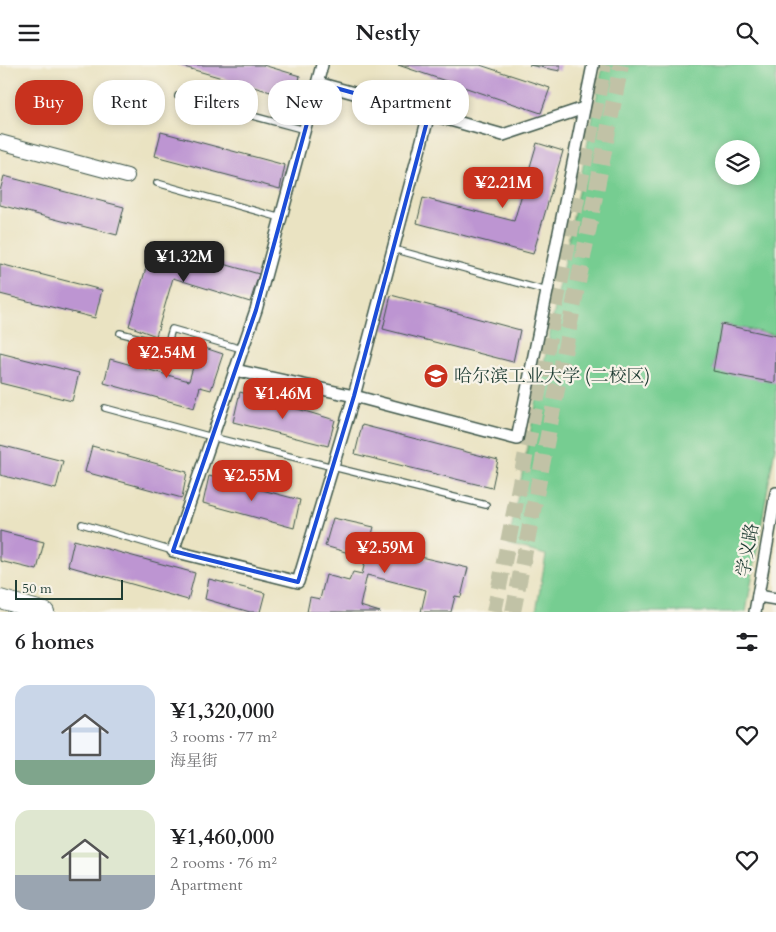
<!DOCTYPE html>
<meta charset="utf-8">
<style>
:root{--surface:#fff;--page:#f2f2f2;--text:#202124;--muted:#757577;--accent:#c8321e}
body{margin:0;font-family:Cardo,"Noto Serif SC",serif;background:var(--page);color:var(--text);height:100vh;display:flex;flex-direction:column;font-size:19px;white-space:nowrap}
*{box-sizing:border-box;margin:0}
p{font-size:16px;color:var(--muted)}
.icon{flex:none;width:28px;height:28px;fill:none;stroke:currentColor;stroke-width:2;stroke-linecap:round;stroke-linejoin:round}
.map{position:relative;height:547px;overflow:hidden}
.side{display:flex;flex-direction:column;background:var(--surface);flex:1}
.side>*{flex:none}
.guide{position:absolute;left:15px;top:15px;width:500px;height:45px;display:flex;gap:10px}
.fabs{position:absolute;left:715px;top:75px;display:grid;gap:10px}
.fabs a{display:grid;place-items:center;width:45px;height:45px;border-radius:50%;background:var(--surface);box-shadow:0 2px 8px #0003;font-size:25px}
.scale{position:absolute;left:15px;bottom:12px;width:108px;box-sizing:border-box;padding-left:5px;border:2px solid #1f3d34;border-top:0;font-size:14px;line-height:18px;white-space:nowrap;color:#1f3d34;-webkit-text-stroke:4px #f7f3e8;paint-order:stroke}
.price{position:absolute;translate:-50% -42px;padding:0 11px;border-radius:10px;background:var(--accent);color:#fff;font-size:16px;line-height:32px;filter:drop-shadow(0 1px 2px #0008)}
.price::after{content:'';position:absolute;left:50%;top:30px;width:15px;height:11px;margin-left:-8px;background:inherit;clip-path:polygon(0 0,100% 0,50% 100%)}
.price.selected{background:#222;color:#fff}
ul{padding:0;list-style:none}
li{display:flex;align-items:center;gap:15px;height:125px;padding:0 15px}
li span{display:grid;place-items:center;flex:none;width:140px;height:100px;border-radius:15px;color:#555}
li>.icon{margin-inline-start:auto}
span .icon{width:60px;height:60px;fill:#fffc;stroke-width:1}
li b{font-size:21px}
h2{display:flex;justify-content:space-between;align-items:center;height:60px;padding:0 15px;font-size:21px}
.pill{padding:0 18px;border-radius:20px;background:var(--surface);box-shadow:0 2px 8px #0003;font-size:18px;line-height:45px}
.pill.selected{background:var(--accent);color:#fff}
header{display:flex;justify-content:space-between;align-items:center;height:65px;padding:0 15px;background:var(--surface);font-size:22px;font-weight:700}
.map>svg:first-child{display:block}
.green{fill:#76cd91;stroke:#4a8562;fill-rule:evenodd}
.building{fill:#bd95d2}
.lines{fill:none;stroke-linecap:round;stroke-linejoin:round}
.secondary-tunnel{stroke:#c1c2a6;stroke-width:16;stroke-dasharray:16 8;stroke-linecap:butt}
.service-casing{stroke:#3d5649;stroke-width:8}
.minor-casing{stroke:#3d5649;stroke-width:14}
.tertiary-casing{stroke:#3d5649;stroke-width:16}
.primary-casing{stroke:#3d5649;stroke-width:20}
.service{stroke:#fff;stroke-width:5.5}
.minor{stroke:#fff;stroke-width:11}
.tertiary{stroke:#fff;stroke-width:14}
.primary{stroke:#fff;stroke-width:18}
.marked{fill:none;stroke:#1d4ed8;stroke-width:4;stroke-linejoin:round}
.labels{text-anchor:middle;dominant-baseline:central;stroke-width:4.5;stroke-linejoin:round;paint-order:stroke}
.poi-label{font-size:18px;fill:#1f3d34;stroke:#f7f3e8;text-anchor:start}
.street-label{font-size:18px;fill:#1f3d34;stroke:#f7f3e8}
</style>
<header><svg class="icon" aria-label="menu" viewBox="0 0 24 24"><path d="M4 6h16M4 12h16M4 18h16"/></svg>Nestly<svg class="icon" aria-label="search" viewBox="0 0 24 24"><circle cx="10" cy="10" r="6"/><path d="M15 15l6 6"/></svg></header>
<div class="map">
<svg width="776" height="547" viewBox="0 0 776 547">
<rect width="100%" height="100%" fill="#f7f3e8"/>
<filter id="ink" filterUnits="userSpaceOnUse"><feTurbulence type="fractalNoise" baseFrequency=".02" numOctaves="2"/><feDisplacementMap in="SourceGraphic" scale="10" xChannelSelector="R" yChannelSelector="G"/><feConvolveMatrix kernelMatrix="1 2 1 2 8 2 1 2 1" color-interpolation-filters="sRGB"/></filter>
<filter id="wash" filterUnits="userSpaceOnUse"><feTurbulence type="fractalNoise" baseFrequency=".0096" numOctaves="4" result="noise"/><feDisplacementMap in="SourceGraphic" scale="20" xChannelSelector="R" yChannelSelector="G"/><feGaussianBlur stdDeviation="1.12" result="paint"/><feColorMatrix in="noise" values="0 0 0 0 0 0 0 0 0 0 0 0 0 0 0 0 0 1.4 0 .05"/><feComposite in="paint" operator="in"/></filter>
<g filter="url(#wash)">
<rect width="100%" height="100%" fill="#eae3c2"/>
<path class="green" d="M603,0H776V270L721,259L713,305L776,318V377L746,547H536L546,490L508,480ZM724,84H751V111H724Z"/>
<g id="blocks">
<g class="building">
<path d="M177,0H263L300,11L295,34Z"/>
<path d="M398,0H480L550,23L541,48Z"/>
<path d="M529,0H560V6Z"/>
<path d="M161,67L285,100L280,124L155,91Z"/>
<path d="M537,78L563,86L533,189L417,158L423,133L514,156Z"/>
<path d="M4,111L124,142L117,170L0,140V126Z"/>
<path d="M153,179L259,209L250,237L173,213L156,271L129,261Z"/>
<path d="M0,199L102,225L95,253L0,229Z"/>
<path d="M391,230L520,265L513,297L383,264Z"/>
<path d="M721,259L776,271L775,318L713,306Z"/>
<path d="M199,281L223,289L211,325L200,322L194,343L104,318L110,294L189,316Z"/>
<path d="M0,288L79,308L72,336L0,318Z"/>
<path d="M240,327L335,355L328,381L233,357Z"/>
<path d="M362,360L498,395L492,423L355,389Z"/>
<path d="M0,380L63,396L56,424L0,410Z"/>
<path d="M92,381L187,407L182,433L85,407Z"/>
<path d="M209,411L300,435L294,463L203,438Z"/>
<path d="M333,453L374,462L369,480L468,503L461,532L455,531L451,547H421L426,525L367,510L360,541L380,547H307L310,532L320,534L326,510L349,516L353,507L362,509L366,493L325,481Z"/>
<path d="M0,466L44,477L37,505L0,496Z"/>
<path d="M74,475L195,508L188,535L68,501Z"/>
<path d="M209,514L265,528L260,547H250L205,534Z"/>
</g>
</g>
</g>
<g filter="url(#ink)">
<use href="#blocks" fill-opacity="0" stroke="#3d5649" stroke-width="1"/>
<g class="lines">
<g class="secondary-tunnel">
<path d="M494,547L604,0"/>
<path d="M513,547L621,0"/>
</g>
<defs>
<g id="service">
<path d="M178,31L305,65"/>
<path d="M157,118L281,153"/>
<path d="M393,184L547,226"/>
<path d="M120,268L167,280L172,264L242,284"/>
<path d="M105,343L212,372L486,440"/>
<path d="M82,459L173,486"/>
</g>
<g id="minor">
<path d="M318,18L429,49L354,331L298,517L173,486L256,245L322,0"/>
<path d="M429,49L503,70L584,43"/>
<path d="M235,305L354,331L517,374L593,0"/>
<path d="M758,531L776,534"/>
<path d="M755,547L776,428"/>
</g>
<path id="tertiary" d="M0,77L127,111"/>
<path id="primary" d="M0,534L45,547"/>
</defs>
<use href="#service" class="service-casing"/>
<use href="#minor" class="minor-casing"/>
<use href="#tertiary" class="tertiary-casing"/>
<use href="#primary" class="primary-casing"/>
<use href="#service" class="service"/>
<use href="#minor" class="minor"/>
<use href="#tertiary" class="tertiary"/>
<use href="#primary" class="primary"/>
</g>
</g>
<path class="marked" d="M318,18L429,49L354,331L298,517L173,486L256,245Z"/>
<defs>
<symbol id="university-disc" viewBox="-11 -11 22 22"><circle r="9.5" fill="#c8321e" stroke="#f7f3e8"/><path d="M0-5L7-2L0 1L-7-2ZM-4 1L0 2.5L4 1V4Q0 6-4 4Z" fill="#fff"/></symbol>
</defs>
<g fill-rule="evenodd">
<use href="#university-disc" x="422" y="297" width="28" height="28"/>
</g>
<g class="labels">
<g class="poi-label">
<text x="454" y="311">哈尔滨工业大学 (二校区)</text>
</g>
<g class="street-label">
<text transform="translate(748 485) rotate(-80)">学义路</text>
</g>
</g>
</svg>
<div class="fabs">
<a><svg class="icon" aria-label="layers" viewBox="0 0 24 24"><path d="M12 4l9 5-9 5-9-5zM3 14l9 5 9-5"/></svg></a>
</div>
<div class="scale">50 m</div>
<b class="price" style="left:503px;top:144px">¥2.21M</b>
<b class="price selected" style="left:184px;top:218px">¥1.32M</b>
<b class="price" style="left:167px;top:314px">¥2.54M</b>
<b class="price" style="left:283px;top:355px">¥1.46M</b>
<b class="price" style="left:252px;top:437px">¥2.55M</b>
<b class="price" style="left:385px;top:509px">¥2.59M</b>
<div class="guide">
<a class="pill selected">Buy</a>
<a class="pill">Rent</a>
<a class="pill">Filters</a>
<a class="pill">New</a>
<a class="pill">Apartment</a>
</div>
</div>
<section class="side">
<h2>6 homes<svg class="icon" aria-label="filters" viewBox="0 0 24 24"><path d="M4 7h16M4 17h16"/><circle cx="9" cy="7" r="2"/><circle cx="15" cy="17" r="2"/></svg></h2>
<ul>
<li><span style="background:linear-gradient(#c9d6e8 75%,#7fa58c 0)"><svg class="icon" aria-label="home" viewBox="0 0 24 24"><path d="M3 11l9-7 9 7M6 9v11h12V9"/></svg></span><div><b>¥1,320,000</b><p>3 rooms · 77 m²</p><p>海星街</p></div><svg class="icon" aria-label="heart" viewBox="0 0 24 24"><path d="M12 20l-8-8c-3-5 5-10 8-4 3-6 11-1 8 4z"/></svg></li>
<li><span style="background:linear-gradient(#dfe7d0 65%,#9aa5b1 0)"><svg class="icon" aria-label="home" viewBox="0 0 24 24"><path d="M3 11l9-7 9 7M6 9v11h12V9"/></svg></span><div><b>¥1,460,000</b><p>2 rooms · 76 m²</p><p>Apartment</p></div><svg class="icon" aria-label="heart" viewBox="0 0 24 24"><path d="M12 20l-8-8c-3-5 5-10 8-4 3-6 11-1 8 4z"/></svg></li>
</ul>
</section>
